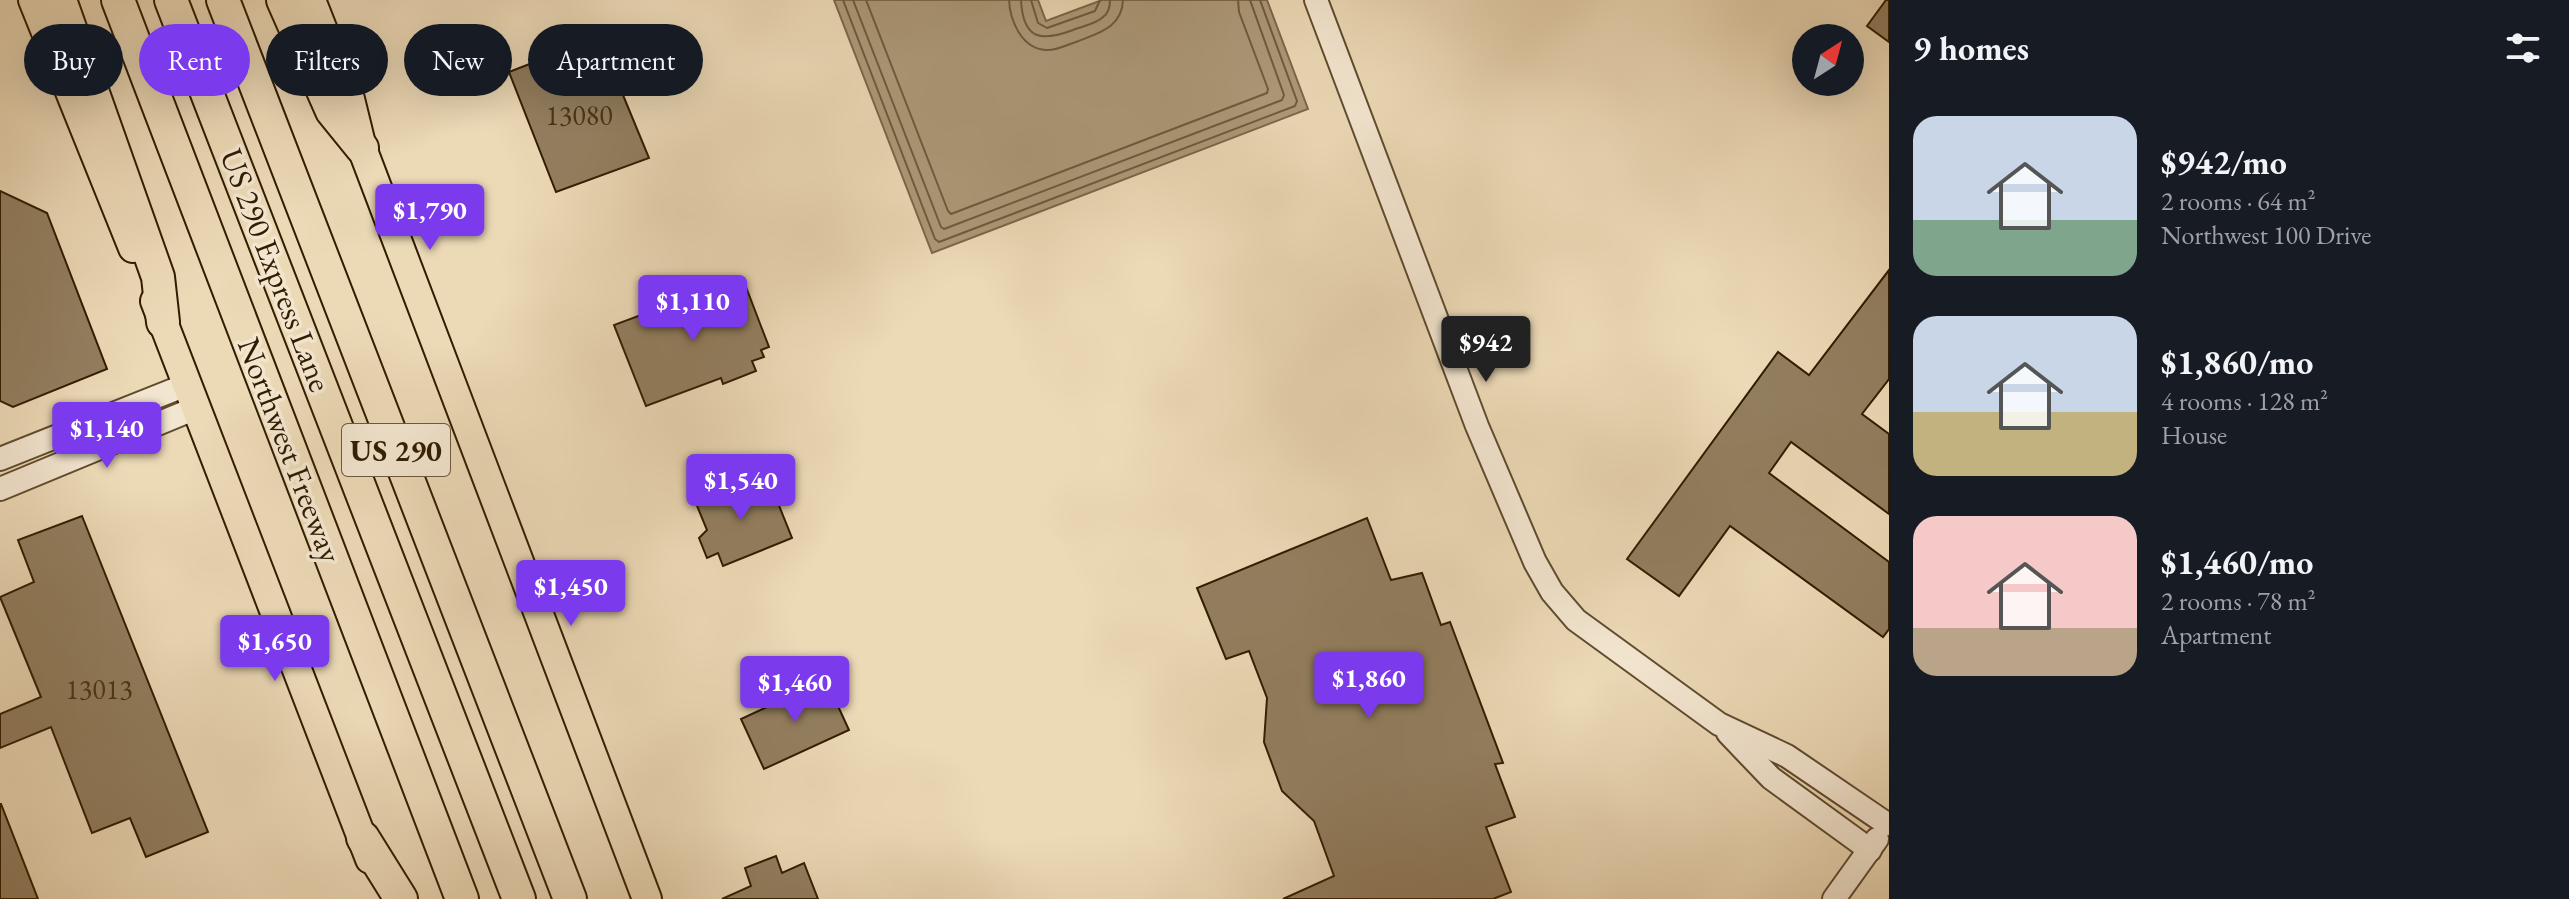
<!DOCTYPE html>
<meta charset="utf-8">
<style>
:root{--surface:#171b24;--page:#20242c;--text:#f1f3f6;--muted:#9ea1a6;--accent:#7c3aed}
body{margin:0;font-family:"EB Garamond",serif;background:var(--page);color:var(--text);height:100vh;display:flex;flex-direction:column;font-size:30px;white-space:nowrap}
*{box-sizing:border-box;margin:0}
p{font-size:26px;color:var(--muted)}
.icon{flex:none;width:44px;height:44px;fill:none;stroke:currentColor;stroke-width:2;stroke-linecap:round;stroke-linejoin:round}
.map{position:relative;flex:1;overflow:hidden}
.sheet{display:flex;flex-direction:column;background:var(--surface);width:680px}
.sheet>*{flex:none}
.banner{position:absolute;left:24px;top:24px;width:760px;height:72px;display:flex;gap:16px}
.needle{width:52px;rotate:36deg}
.tools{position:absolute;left:1792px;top:24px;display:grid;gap:16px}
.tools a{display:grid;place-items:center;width:72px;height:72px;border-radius:50%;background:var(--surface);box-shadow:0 8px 32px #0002;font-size:40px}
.price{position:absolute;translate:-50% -68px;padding:0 18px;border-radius:8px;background:var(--accent);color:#fff;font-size:26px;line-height:52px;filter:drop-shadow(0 2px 4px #0008)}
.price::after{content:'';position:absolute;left:50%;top:48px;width:24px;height:18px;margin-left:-12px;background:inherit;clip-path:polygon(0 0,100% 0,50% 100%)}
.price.selected{background:#222;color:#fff}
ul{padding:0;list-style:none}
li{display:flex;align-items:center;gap:24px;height:200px;padding:0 24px}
li span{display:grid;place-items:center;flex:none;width:224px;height:160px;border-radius:24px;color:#555}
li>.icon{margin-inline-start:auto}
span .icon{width:96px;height:96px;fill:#fffc;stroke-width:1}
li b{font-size:34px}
h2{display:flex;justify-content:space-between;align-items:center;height:96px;padding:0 24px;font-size:34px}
.chip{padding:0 28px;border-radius:36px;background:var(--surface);box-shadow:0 8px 32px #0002;font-size:28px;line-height:72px}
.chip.selected{background:var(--accent);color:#fff}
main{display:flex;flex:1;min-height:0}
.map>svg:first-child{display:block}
.water{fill:#ac9978;stroke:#7b6748;stroke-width:2}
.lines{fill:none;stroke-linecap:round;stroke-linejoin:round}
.shore{stroke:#6e5a3c;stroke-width:2}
.building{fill:#927e5f;stroke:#311c00;stroke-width:2}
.minor-casing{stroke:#604b2e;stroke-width:26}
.major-casing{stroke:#311c00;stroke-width:32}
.highway-casing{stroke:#311c00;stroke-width:36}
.minor{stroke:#f3e6d0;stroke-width:22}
.major{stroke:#ecd9b6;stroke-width:28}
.highway{stroke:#ecd9b6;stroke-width:32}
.labels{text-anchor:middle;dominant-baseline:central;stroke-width:7;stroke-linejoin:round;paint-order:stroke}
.number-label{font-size:28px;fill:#493418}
.shield{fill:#f3e6d0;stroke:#6b593e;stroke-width:2}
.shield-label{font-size:30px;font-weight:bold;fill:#311c00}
.street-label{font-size:32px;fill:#311c00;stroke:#f3e6d0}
</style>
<main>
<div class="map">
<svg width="1889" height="899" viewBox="0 0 1889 899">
<rect width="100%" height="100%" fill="#ecd9b6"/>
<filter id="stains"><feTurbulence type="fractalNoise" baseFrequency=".0025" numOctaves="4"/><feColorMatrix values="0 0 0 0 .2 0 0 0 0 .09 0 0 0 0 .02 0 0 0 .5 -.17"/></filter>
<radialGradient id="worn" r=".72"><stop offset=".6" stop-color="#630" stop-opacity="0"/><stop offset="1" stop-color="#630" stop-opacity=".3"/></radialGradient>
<path class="water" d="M834,0H1038L1046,21L1102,0H1267L1308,109L932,253Z"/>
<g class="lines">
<g class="shore">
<path d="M843,0L935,239L939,242L1295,106L1297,101L1260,0"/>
<path d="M853,0L941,227L944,229L1282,100L1284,95L1250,0"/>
<path d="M866,0L948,211L951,214L1267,93L1268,89L1239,12L1238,0"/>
<path d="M1009,0C1010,21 1022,49 1046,50C1056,51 1066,45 1076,42C1098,33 1122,28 1123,0"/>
<path d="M1021,0C1023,40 1041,42 1073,30C1083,26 1096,24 1103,17C1109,13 1110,7 1110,0"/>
<path d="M1031,0L1038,23L1047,28L1095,11L1100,0"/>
</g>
</g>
<g class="building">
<path d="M1886,0H1889V42L1867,26Z"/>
<path d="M599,37L649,158L556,192L509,72Z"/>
<path d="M0,191L47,213L107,369L13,407L0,401Z"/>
<path d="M1889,270V379L1862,414L1889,434V514L1791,442L1769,473L1889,562V629L1883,637L1730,526L1679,596L1627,559L1778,352L1809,375Z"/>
<path d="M724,284L728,294L746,287L769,347L761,350L764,357L752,361L756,371L723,384L721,378L646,406L614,325Z"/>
<path d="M754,477L760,492L768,489L775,504L778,503L792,538L723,566L718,553L707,558L699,538L707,530L695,501Z"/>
<path d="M82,516L208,832L146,857L130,818L92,833L51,727L0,748V714L41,697L0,597L34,582L18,540Z"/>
<path d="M1367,518L1391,580L1422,573L1441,625L1450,622L1503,763L1495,764L1515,817L1486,827L1511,892L1493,899H1283L1334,876L1314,821L1282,791L1264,742L1267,698L1249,651L1226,659L1197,588Z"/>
<path d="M826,680L849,730L764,769L741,719Z"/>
<path d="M0,804H1L38,899H0Z"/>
<path d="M776,856L782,873L804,863L818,899H722L751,886L745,868Z"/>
</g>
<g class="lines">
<defs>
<g id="minor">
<path d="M1316,0L1477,426L1535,562L1552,592L1576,620L1719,724L1787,756L1887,824"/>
<path d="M0,459L186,385"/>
<path d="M0,489L196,408"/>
<path d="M1728,733L1771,778L1870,850"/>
<path d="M1834,899L1877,839"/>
</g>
<g id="major">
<path d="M33,0L133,248"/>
<path d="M311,0L350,99L362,148L647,899"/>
<path d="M155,301L370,859"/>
</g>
<g id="highway">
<path d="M60,0L158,277L163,322"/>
<path d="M118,0L462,899"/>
<path d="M171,0L519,899"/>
<path d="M223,0L570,899"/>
<path d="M283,0L332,111L362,148"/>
<path d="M363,838L401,899"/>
</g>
</defs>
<use href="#minor" class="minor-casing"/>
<use href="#major" class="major-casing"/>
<use href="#highway" class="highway-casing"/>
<use href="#minor" class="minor"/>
<use href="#major" class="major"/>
<use href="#highway" class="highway"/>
</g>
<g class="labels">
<g class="number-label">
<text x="579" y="115">13080</text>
<text x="99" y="689">13013</text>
</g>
<rect class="shield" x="342" y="424" width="108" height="52" rx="6"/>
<g class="shield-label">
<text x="396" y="450">US 290</text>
</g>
<g class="street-label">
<text transform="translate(276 270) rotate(69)">US 290 Express Lane</text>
<text transform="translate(290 450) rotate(69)">Northwest Freeway</text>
</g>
</g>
<rect width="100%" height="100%" filter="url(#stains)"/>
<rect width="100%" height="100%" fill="url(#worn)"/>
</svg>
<div class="tools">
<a><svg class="needle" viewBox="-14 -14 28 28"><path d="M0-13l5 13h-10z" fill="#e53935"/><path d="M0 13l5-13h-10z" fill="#9ea1a6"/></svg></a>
</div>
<b class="price" style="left:430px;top:252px">$1,790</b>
<b class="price" style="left:693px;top:343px">$1,110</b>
<b class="price selected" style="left:1486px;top:384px">$942</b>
<b class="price" style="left:107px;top:470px">$1,140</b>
<b class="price" style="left:741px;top:522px">$1,540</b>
<b class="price" style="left:571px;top:628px">$1,450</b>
<b class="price" style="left:275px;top:683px">$1,650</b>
<b class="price" style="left:1369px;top:720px">$1,860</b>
<b class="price" style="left:795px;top:724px">$1,460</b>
<div class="banner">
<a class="chip">Buy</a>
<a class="chip selected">Rent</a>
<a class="chip">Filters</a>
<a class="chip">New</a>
<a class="chip">Apartment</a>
</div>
</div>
<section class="sheet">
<h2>9 homes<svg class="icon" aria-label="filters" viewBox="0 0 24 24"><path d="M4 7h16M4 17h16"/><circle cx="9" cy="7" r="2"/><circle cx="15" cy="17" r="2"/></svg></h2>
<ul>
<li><span style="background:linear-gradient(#c9d6e8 65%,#7fa58c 0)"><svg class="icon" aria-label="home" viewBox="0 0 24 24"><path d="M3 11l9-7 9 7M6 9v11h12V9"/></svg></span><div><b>$942/mo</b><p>2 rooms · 64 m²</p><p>Northwest 100 Drive</p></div></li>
<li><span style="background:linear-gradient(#c9d6e8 60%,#c2b280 0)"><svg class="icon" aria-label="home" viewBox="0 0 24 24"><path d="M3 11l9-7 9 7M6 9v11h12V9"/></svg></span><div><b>$1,860/mo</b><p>4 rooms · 128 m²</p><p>House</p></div></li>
<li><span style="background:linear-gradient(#f6c9c9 70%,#b9a48a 0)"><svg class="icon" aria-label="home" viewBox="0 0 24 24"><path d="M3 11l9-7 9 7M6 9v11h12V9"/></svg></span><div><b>$1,460/mo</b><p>2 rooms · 78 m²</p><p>Apartment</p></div></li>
</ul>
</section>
</main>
